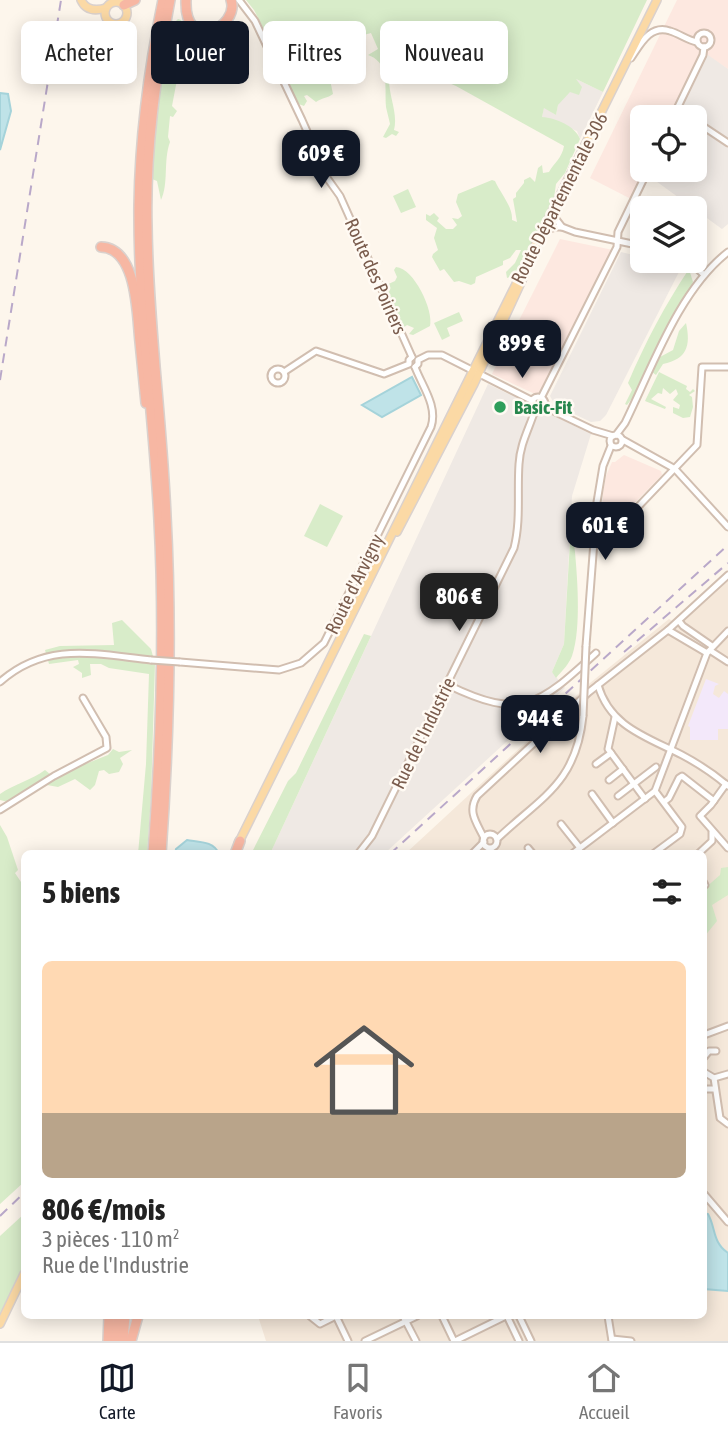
<!DOCTYPE html>
<html lang="fr">
<meta charset="utf-8">
<style>
:root{--surface:#fff;--page:#f6f6f6;--text:#222;--muted:#767676;--line:#e0e0e0;--accent:#111827}
body{margin:0;font-family:"Asap Condensed",sans-serif;background:var(--page);color:var(--text);height:100vh;display:flex;flex-direction:column;font-size:26px;white-space:nowrap}
*{box-sizing:border-box;margin:0}
p{font-size:23px;color:var(--muted)}
.icon{flex:none;width:38px;height:38px;fill:none;stroke:currentColor;stroke-width:2;stroke-linecap:round;stroke-linejoin:round}
.map{position:relative;flex:1;overflow:hidden}
.drawer{position:absolute;left:21px;top:850px;width:686px;height:469px;display:flex;flex-direction:column;background:var(--surface);border-radius:10px;box-shadow:0 4px 18px #0003}
.drawer>*{flex:none}
.banner{position:absolute;left:21px;top:21px;width:686px;height:63px;display:flex;gap:14px}
.tools{position:absolute;left:630px;top:105px;display:grid;gap:14px}
.tools a{display:grid;place-items:center;width:77px;height:77px;border-radius:10px;background:var(--surface);box-shadow:0 4px 18px #0003;font-size:35px}
.price{position:absolute;translate:-50% -60px;padding:0 16px;border-radius:14px;background:var(--accent);color:#fff;font-size:23px;line-height:46px;filter:drop-shadow(0 2px 4px #0008)}
.price::after{content:'';position:absolute;left:50%;top:42px;width:21px;height:16px;margin-left:-10px;background:inherit;clip-path:polygon(0 0,100% 0,50% 100%)}
.price.on{background:#222;color:#fff}
ul{padding:0;list-style:none}
li{display:grid;align-content:center;gap:14px;height:371px;padding:0 21px}
li+li{border-top:2px solid var(--line)}
li span{display:grid;place-items:center;height:217px;border-radius:10px;color:#555}
li>.icon{margin-inline-start:auto}
span .icon{width:126px;height:126px;fill:#fffc;stroke-width:1}
li b{font-size:30px}
h2{display:flex;justify-content:space-between;align-items:center;height:84px;padding:0 21px;font-size:30px}
.chip{padding:0 24px;border-radius:10px;background:var(--surface);box-shadow:0 4px 18px #0003;font-size:24px;line-height:63px}
.chip.on{background:var(--accent);color:#fff}
.tab-bar{display:flex;justify-content:space-around;align-items:center;height:98px;border-top:2px solid var(--line);background:var(--surface);font-size:19px;color:var(--muted)}
.tab-bar a{display:grid;justify-items:center;gap:4px}
.tab-bar .on{color:var(--accent)}
.map>svg:first-child{display:block}
.residential{fill:#f5e8da}
.commercial{fill:#fde8e0}
.industrial{fill:#efe9e4}
.education{fill:#f3e8fa}
.green{fill:#d8ecc9}
.water{fill:#bfe3e8;stroke:#a5d3da;stroke-width:2}
.lines{fill:none;stroke-linecap:round;stroke-linejoin:round}
.minor-casing{stroke:#d1beb0;stroke-width:9}
.major-casing{stroke:#dad1cd;stroke-width:10}
.highway-casing{stroke:#dad1cd;stroke-width:12}
.minor{stroke:#fff;stroke-width:5}
.major{stroke:#fbd9a5;stroke-width:7}
.highway{stroke:#f7b7a3;stroke-width:9}
.rail{stroke:#b9a8c9;stroke-width:2;stroke-dasharray:10 7;stroke-linecap:butt}
.minor-bridge-casing{stroke:#d1beb0;stroke-width:9;stroke-linecap:butt}
.minor-bridge{stroke:#fff;stroke-width:5}
.leisure-dot{fill:#2e9e5b;stroke:#fffaf3;stroke-width:2.5}
.labels{text-anchor:middle;dominant-baseline:central;stroke-width:5;stroke-linejoin:round;paint-order:stroke}
.street-label{font-size:19px;fill:#7a5c4d;stroke:#fffaf3}
.leisure-label{font-size:19px;font-weight:bold;fill:#27864d;stroke:#fffaf3;text-anchor:start}
</style>
<div class="map">
<svg width="728" height="1341" viewBox="0 0 728 1341">
<rect width="100%" height="100%" fill="#fdf6ec"/>
<path class="residential" d="M728,574V1341H266L258,1316H704V854H405L590,683L669,619L674,622Z"/>
<g class="commercial">
<path d="M677,0H728V69L707,55L677,117H642V170H652L635,201L590,178Z"/>
<path d="M560,239L613,250L541,392L535,394L492,374Z"/>
<path d="M624,455L661,471L662,475L614,524L601,523L603,493L606,476L612,462H615Z"/>
</g>
<g class="industrial">
<path d="M708,55L728,69V224L722,229L649,176L652,170H695V117H677Z"/>
<path d="M574,78L603,92L580,139L577,131L542,117L544,107L556,115L558,105Z"/>
<path d="M621,252L642,257V261H661L681,268L606,415L600,421L591,422L555,405L550,396Z"/>
<path d="M488,384L591,434L572,496L564,644L552,672L565,688L384,854H270Z"/>
</g>
<path class="education" d="M706,679L719,684L715,686L713,694L719,698L724,691L728,694V729H718V740H690V727L688,726Z"/>
<g class="green">
<path d="M246,0H647L603,92L576,79L582,87L579,95L570,92L558,105L556,115L544,108L542,117C556,118 575,126 580,139L565,173L556,184L554,198L516,275L507,278L506,272L515,263L521,250H516L510,258L503,261V265L476,277L475,283L471,285L459,281L454,282L444,269L440,271L432,257L433,254L438,250L434,238L437,228L426,220V214L430,216L434,213L439,218L437,221L446,229H453L457,225L452,218L458,219L462,216L456,202L458,194L492,180L495,181C501,194 513,207 512,220L517,222L513,199L516,197V193L524,183V180L530,177L535,182L538,168L542,165L543,173L549,172C554,163 562,158 564,146L456,86L426,73L414,76L401,62L391,57L392,67L390,68C385,91 399,110 394,130L399,132L396,136L392,134L386,138L383,137L390,124C389,119 387,112 386,107C384,88 391,63 368,55L378,49L371,33L311,49L318,65L329,75L333,94C328,98 321,98 316,102L307,95L304,96L307,101L304,106L296,103L276,60L278,57L254,10Z"/>
<path d="M178,19L181,20L190,35L188,44L180,53L182,63L180,64L172,106L177,111L173,117L170,116L168,137L170,142C163,161 169,183 161,200L157,181L152,179C154,151 159,34 178,19Z"/>
<path d="M408,189L416,207L401,213L393,196Z"/>
<path d="M396,267C414,268 434,311 430,326L413,335L409,334L414,328L407,325L403,328L400,325L384,286L395,281L397,277L394,270Z"/>
<path d="M689,269L693,282L637,392L627,405L625,404L632,390L628,383C645,343 665,305 689,269Z"/>
<path d="M459,312L463,321L447,328L450,336L442,340L434,323Z"/>
<path d="M686,323C691,346 687,359 663,364L656,375L652,372L660,357L673,350L679,331Z"/>
<path d="M659,372L687,386L686,389L690,392L693,389L695,391L689,395L692,397L693,407L690,417L683,418L673,413V407L679,409L680,405L673,400L678,394L676,389L670,394L663,388L662,394L658,393L651,399L666,407L665,409L645,401Z"/>
<path d="M320,504L343,516L327,547L304,536Z"/>
<path d="M570,541L574,542C577,572 582,628 572,656C569,664 562,671 556,678L552,672L564,644Z"/>
<path d="M122,620L151,649L155,664L151,797L147,854H138L146,764L149,674L109,668L101,664H90L91,675L82,678V673L73,667L79,664L78,660L49,664L45,650L60,646L114,645L112,623Z"/>
<path d="M364,634L371,636L270,854H251L288,781L296,773Z"/>
<path d="M113,749L119,752L132,750L120,758L123,764L119,772L109,774L104,770L99,771L95,785L90,790L75,779L58,787L47,785L63,773L108,755Z"/>
<path d="M45,770L51,775L8,802L0,800V794C14,784 32,780 45,770Z"/>
<path d="M0,825L7,837L18,870L15,873L21,882H24V1182L0,1204Z"/>
<path d="M728,867V895L712,905L717,921L704,937V889L720,875L721,868Z"/>
<path d="M24,1214V1267L0,1313V1236Z"/>
</g>
<g class="water">
<path d="M0,93L8,94L11,111L0,150Z"/>
<path d="M412,377L421,395L382,417L362,405Z"/>
<path d="M187,840C199,842 214,841 219,854H175L176,849Z"/>
<path d="M704,1213L708,1214C716,1228 712,1242 728,1253V1291L704,1289Z"/>
</g>
<g class="lines">
<defs>
<g id="minor">
<path d="M239,0L255,21L302,120L310,138L315,161L340,196L412,357"/>
<circle cx="704" cy="40" r="7"/>
<path d="M631,58C640,45 650,24 670,31C680,34 687,40 697,42"/>
<path d="M676,111L689,117"/>
<path d="M673,117L703,55L704,47"/>
<path d="M695,121L728,143"/>
<path d="M562,227L575,232L642,246"/>
<path d="M543,231L556,227H562L552,214"/>
<path d="M689,261L703,274"/>
<path d="M415,367L418,364V360L428,355H442L533,401"/>
<circle cx="278" cy="376" r="7"/>
<path d="M284,372L316,351L384,374L409,364V360L412,357"/>
<circle cx="538" cy="404" r="7"/>
<path d="M541,398L617,247L618,232L648,170"/>
<path d="M545,407L593,430L613,436"/>
<circle cx="616" cy="441" r="6"/>
<path d="M616,435L625,423C652,368 679,290 728,252"/>
<path d="M623,440L675,469L728,527"/>
<path d="M634,511L697,445L702,367H728"/>
<path d="M679,621L683,626L712,646"/>
<path d="M668,630L707,653L728,631"/>
<path d="M586,646L597,502L603,466L611,446"/>
<path d="M711,651L728,662"/>
<path d="M180,662L279,670L301,663L324,643L431,427C438,406 422,386 415,367"/>
<path d="M0,682C46,641 95,654 151,660"/>
<path d="M448,685C522,721 539,705 596,653"/>
<path d="M598,685C610,727 647,737 682,755C699,764 714,774 728,786"/>
<path d="M615,717L608,749L645,799"/>
<path d="M596,764L611,753"/>
<path d="M609,780L623,769"/>
<path d="M726,784L711,805L700,816L728,848"/>
<path d="M592,794L613,823"/>
<path d="M618,796L656,767"/>
<path d="M664,802L669,798L679,778L682,776L714,801"/>
<path d="M0,810L54,776L107,748L106,737L83,698"/>
<path d="M561,824L580,848"/>
<circle cx="490" cy="841" r="7"/>
<path d="M484,838C477,823 467,812 477,796L589,692L668,630L728,575"/>
<path d="M497,839C541,797 576,784 583,716"/>
<path d="M528,848L533,854"/>
<path d="M358,854L372,836L514,548C521,520 517,493 519,464C520,444 529,429 535,410"/>
<path d="M472,854L484,842"/>
<path d="M572,854L655,791L707,653"/>
<path d="M653,854L680,834L682,827L655,791"/>
<path d="M698,854L712,841V832"/>
<path d="M704,883L705,885"/>
<path d="M704,1035L728,1026"/>
<path d="M704,1057L709,1051H716"/>
<path d="M704,1072L714,1078L720,1118L728,1124"/>
<path d="M714,1078L728,1074"/>
<path d="M704,1089H715"/>
<path d="M704,1194L728,1222"/>
<path d="M310,1316L320,1324L336,1316"/>
<path d="M336,1316L348,1341"/>
<path d="M403,1316L416,1341"/>
<path d="M442,1316L454,1341"/>
<path d="M507,1316L519,1341"/>
<path d="M519,1316L531,1341"/>
<path d="M608,1316L612,1341"/>
<path d="M612,1339L631,1341"/>
<path d="M365,1341L417,1316"/>
<path d="M455,1341L506,1316"/>
</g>
<g id="major">
<path d="M81,0C86,11 96,11 106,8"/>
<circle cx="116" cy="13" r="11"/>
<path d="M397,532L474,384L524,276"/>
<path d="M238,844L657,0"/>
<path d="M0,1324L24,1274"/>
</g>
<g id="highway">
<path d="M186,0C184,55 240,27 231,0"/>
<path d="M124,5L135,0"/>
<path d="M101,247C138,248 137,317 140,342C142,363 144,383 146,403"/>
<path d="M153,854C161,743 165,632 159,521C154,416 138,310 139,205C140,135 149,68 163,0"/>
<path d="M161,854C169,742 172,628 166,516C162,419 148,323 147,226C145,149 156,75 170,0"/>
<path d="M235,854L240,841"/>
<path d="M108,1341L109,1316"/>
<path d="M116,1341L118,1316"/>
<path d="M123,1341L125,1316"/>
<path d="M131,1341L138,1316"/>
</g>
</defs>
<use href="#minor" class="minor-casing"/>
<use href="#major" class="major-casing"/>
<use href="#highway" class="highway-casing"/>
<use href="#minor" class="minor"/>
<use href="#major" class="major"/>
<use href="#highway" class="highway"/>
<g class="rail">
<path d="M0,380L61,0"/>
<path d="M624,652L728,563"/>
<path d="M390,854L728,545"/>
<path d="M0,1216L24,1193"/>
</g>
<defs>
<g id="minor-bridge">
<path d="M151,660L180,662"/>
<path d="M583,716L586,646"/>
</g>
</defs>
<use href="#minor-bridge" class="minor-bridge-casing"/>
<use href="#minor-bridge" class="minor-bridge"/>
</g>
<circle class="leisure-dot" cx="500" cy="407" r="7"/>
<g class="labels">
<g class="street-label">
<text transform="translate(559 198) rotate(-63)">Route Départementale 306</text>
<text transform="translate(376 276) rotate(66)">Route des Poiriers</text>
<text transform="translate(354 584) rotate(-64)">Route d'Arvigny</text>
<text transform="translate(423 733) rotate(-64)">Rue de l'Industrie</text>
</g>
<g class="leisure-label">
<text x="514" y="407">Basic-Fit</text>
</g>
</g>
</svg>
<div class="tools">
<a><svg class="icon" aria-label="locate" viewBox="0 0 24 24"><circle cx="12" cy="12" r="6"/><path d="M12 2v4M12 18v4M2 12h4M18 12h4"/></svg></a>
<a><svg class="icon" aria-label="layers" viewBox="0 0 24 24"><path d="M12 4l9 5-9 5-9-5zM3 14l9 5 9-5"/></svg></a>
</div>
<b class="price" style="left:321px;top:190px">609 €</b>
<b class="price" style="left:522px;top:380px">899 €</b>
<b class="price" style="left:605px;top:562px">601 €</b>
<b class="price on" style="left:459px;top:633px">806 €</b>
<b class="price" style="left:540px;top:755px">944 €</b>
<div class="banner">
<a class="chip">Acheter</a>
<a class="chip on">Louer</a>
<a class="chip">Filtres</a>
<a class="chip">Nouveau</a>
</div>
<section class="drawer">
<h2>5 biens<svg class="icon" aria-label="filters" viewBox="0 0 24 24"><path d="M4 7h16M4 17h16"/><circle cx="9" cy="7" r="2"/><circle cx="15" cy="17" r="2"/></svg></h2>
<ul>
<li><span style="background:linear-gradient(#ffd9b3 70%,#b9a48a 0)"><svg class="icon" aria-label="home" viewBox="0 0 24 24"><path d="M3 11l9-7 9 7M6 9v11h12V9"/></svg></span><div><b>806 €/mois</b><p>3 pièces · 110 m²</p><p>Rue de l'Industrie</p></div></li>
</ul>
</section>
</div>
<nav class="tab-bar">
<a class="on"><svg class="icon" aria-label="map" viewBox="0 0 24 24"><path d="M3 6l6-2 6 2 6-2v14l-6 2-6-2-6 2zM9 4v14M15 6v14"/></svg>Carte</a>
<a><svg class="icon" aria-label="saved" viewBox="0 0 24 24"><path d="M7 4h10v16l-5-4-5 4z"/></svg>Favoris</a>
<a><svg class="icon" aria-label="home" viewBox="0 0 24 24"><path d="M3 11l9-7 9 7M6 9v11h12V9"/></svg>Accueil</a>
</nav>
